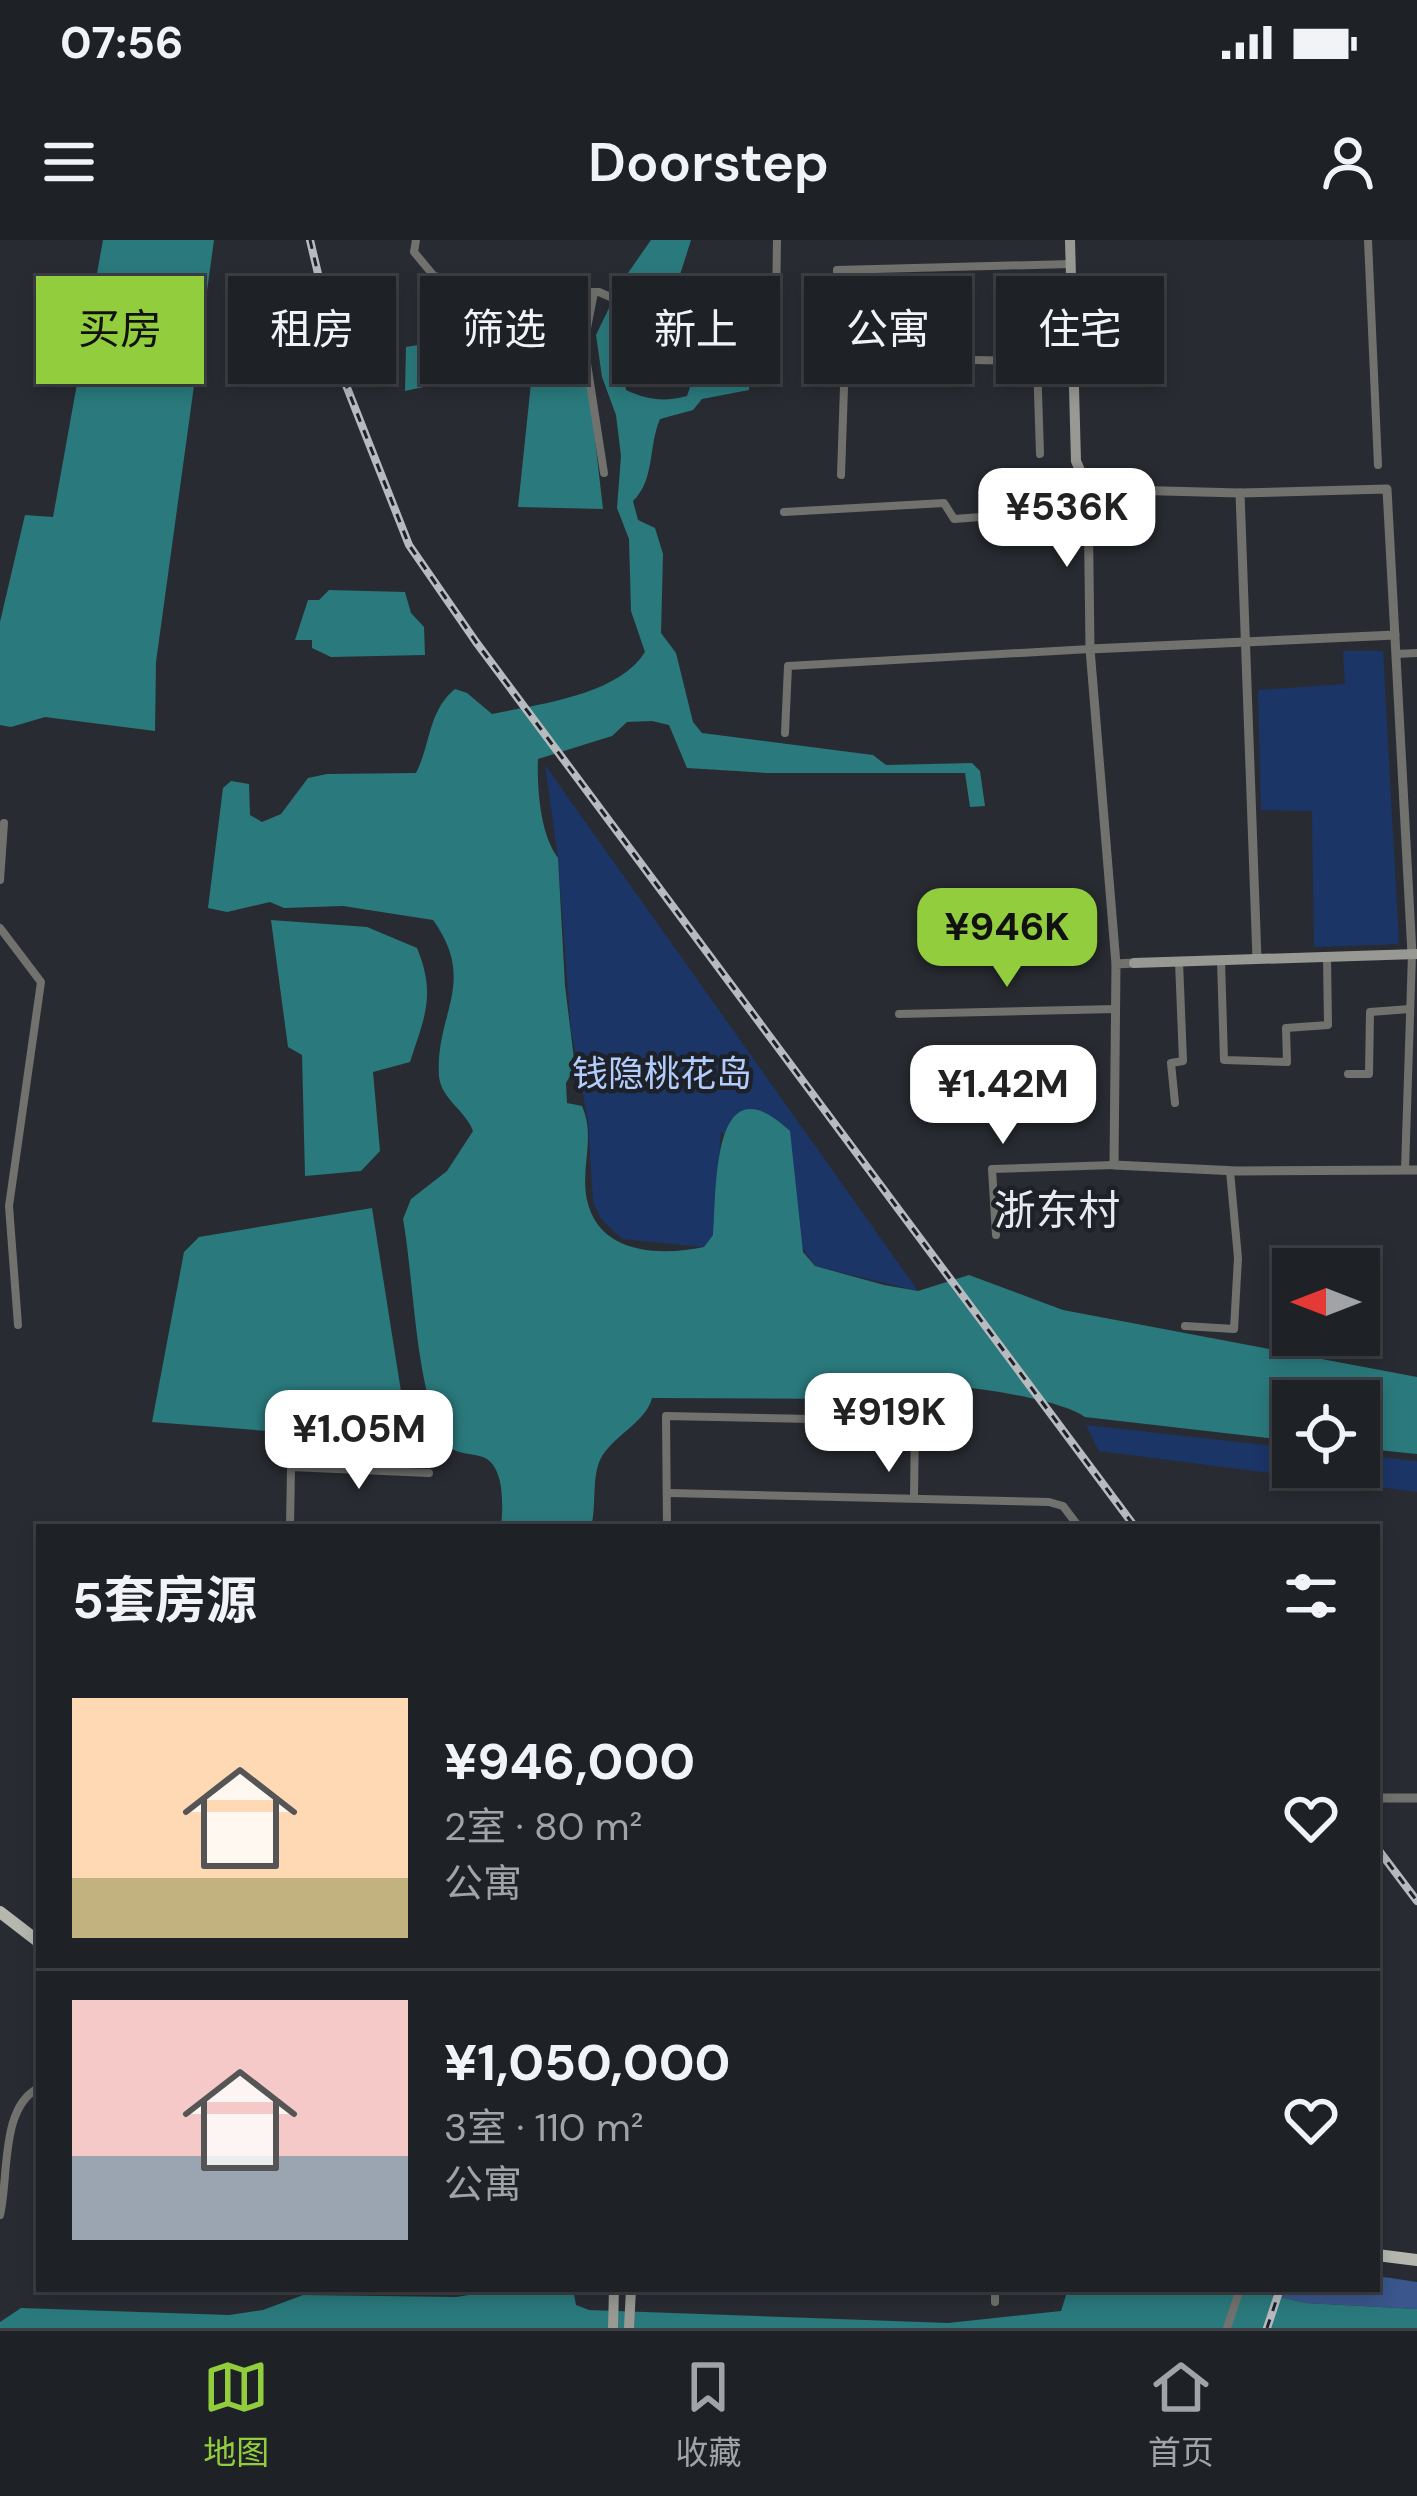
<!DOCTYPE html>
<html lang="zh">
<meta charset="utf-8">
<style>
:root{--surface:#1e2126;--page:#26292e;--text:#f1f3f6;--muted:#a1a3a7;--line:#3c3e43;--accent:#92cd3e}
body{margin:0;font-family:"DM Sans","Noto Sans SC",sans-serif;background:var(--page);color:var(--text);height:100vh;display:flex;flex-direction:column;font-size:45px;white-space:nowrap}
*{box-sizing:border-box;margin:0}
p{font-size:39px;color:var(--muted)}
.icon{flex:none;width:66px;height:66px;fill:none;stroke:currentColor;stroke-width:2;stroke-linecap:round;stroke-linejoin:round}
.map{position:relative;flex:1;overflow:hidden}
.panel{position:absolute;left:36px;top:1284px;width:1344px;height:768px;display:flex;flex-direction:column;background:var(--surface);border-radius:0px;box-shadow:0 6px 18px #0003,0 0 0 3px var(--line)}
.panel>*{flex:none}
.hud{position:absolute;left:36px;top:36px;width:1347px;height:108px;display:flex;gap:24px}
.needle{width:78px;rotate:270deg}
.tools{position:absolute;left:1272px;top:1008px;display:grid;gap:24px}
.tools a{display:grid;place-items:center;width:108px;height:108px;border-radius:0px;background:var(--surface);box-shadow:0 6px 18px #0003,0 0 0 3px var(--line);font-size:60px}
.price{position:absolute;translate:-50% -102px;padding:0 27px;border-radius:24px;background:#fff;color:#222;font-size:39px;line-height:78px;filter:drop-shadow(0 3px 6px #0008)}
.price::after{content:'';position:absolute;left:50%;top:72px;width:36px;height:27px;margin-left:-18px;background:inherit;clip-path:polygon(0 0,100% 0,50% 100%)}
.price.current{background:var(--accent);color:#111}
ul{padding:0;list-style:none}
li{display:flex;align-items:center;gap:36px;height:300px;padding:0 36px}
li+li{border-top:3px solid var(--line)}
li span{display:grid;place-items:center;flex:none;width:336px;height:240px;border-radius:0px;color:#555}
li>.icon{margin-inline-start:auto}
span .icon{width:144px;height:144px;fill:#fffc;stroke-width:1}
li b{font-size:51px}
h2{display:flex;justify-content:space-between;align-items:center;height:144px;padding:0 36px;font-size:51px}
.chip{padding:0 42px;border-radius:0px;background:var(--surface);box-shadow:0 6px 18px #0003,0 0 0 3px var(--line);font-size:42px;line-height:108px}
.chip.current{background:var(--accent);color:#111}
.status{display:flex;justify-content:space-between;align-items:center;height:84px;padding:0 60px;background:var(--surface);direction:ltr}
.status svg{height:33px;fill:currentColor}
header{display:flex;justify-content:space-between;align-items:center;height:156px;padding:0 36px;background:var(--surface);font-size:54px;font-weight:600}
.tabs{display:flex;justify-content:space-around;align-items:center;height:168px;border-top:3px solid var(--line);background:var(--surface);font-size:33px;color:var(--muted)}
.tabs a{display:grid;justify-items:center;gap:6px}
.tabs .current{color:var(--accent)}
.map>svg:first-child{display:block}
.green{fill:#1c3567}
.forest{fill:#3a568c}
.water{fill:#2a797c}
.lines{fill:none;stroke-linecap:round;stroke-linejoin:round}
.minor{stroke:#71726e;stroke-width:8}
.tertiary{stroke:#71726e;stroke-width:9}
.secondary{stroke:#989993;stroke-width:10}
.primary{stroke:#b6b8b0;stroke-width:12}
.rail-casing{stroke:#b7babf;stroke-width:8}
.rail{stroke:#1e2228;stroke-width:3;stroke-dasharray:9;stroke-linecap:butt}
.labels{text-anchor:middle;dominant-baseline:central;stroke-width:9;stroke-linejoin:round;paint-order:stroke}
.park-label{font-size:36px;fill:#b1ccfd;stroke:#1e2228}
.quarter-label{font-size:42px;fill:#e7e9ee;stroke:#1e2228}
</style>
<div class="status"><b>07:56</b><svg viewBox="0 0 49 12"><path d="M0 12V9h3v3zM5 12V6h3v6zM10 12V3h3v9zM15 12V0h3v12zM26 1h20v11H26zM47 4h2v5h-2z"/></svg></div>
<header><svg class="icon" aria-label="menu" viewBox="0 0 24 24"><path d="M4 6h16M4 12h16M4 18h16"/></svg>Doorstep<svg class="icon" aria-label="person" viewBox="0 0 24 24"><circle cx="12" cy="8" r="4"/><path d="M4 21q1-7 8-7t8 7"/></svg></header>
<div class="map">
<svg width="1417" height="2088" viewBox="0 0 1417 2088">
<rect width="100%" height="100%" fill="#282c32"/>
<g class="green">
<path d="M1343,411H1383L1399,704L1314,707L1312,571L1261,570L1258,450L1345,444Z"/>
<path d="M545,525L918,1051L815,1026L721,891L713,995L704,1007L622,999L602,980L593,962L588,881L571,790L558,618Z"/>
<path d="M1086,1185L1293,1208V1227H1359V1215L1417,1221V1252L1099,1211Z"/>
</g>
<path class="forest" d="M1377,2036L1417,2042V2069L1306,2063L1244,2049H1377Z"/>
<g class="water">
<path d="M103,0H214L156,422L155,491L45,477L11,487L0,485V382L25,275L53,277Z"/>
<path d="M651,0H691L673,57L655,49L635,60L621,103L626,150C647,160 665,162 687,156C696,134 693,111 702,89L743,87L751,106L749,150L702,159L693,170L660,179C648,207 655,240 633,261L638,280L655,288L663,314L661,393L676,413L693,482L702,493L873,515L886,525L972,523L980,531L985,566L970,567L965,533H766L687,528L669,485L652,481L627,482L612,496L538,519C537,549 540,594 558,618L565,746L575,827L566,843L567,863L582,866C596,898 580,927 587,960C599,1015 661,1016 704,1007L713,995C717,949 711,817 790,891L803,1012L815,1026L884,1045L918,1051L969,1035L1063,1070L1417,1137V1214L1359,1208V1161H1293V1201L1085,1177C1053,1154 916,1138 875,1144C866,1146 858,1153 851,1159L652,1158C646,1182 614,1195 601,1218C591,1237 597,1267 591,1287H501C503,1267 505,1228 485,1218C470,1211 453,1217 444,1200C415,1148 414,1039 403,979L411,959L447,931L473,891C466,871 441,859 439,836C435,773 478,743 433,680L343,666L284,668L270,662L227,672L208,668L223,548L231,541L249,544L250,575L262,582L281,574L308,538L327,534L416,533C431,504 428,471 455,449L467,453L492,474C540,464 618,455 645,412L631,371L629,299L617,268L621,216L616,175L602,137L596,95L621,43Z"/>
<path d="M478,95L489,96L496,131L405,151L406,107Z"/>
<path d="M584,104L603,269L518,267L535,105Z"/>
<path d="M329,350L405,352L411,373L424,387L425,415L331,417L312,408V400H295L308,360H319Z"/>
<path d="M271,680L367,687L417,708C436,754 425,776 410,822L373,832L380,911L361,931L305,936L302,815L288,807Z"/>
<path d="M372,968L409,1202L152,1182L184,1012L199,997Z"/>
<path d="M474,2049H573L576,2065L589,2070L948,2083L1061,2071L1068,2049H1244L1306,2063L1417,2069V2088H0V2082L21,2068L229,2075L263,2070L303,2055L456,2057L469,2055Z"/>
</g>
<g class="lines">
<g class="minor">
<path d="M416,0L414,12L434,36L513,54L599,52L656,77L755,80L776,67L777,0"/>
<path d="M1368,0L1378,225"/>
<path d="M594,52L584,104L604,233"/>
<path d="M837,73V30L1071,24"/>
<path d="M1040,214L1037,121H1073"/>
<path d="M841,235L845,118L1037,121"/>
<path d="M784,272L944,263L954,279L1089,269"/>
<path d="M1396,414L1417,413"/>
<path d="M785,493L788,426L1090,409"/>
<path d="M0,640L4,583"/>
<path d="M0,688L41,742L9,966L18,1085"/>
<path d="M1221,720L1224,820L1287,822L1286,788L1328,785L1327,717"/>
<path d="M899,774L1116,769"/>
<path d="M1348,834H1369L1370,772L1410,769"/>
<path d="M1175,863L1171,823L1183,821L1179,721"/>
<path d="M1405,930L1412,714"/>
<path d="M996,995L992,929L1114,925"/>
<path d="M1185,1086L1234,1089L1238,1018L1230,931"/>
<path d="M669,1253L1049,1262L1063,1266L1079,1287"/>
<path d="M290,1287L291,1227L429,1233"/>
<path d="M667,1287L666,1176L915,1181L914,1257"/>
<path d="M0,1975C9,1938 0,1866 39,1848"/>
<path d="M995,2049V2062"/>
<path d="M1227,2088L1240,2049"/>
</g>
<g class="tertiary">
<path d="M1090,409L1088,249L1240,253"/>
<path d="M1257,719L1240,253L1387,249L1412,714"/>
<path d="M1134,723L1116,724L1114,925L1237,931L1417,930"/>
<path d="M1116,724L1090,409L1395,395"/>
<path d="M1377,1558H1417"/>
</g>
<g class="secondary">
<path d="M1070,0L1076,221L1088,249"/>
<path d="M1134,723L1417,714"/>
<path d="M613,2088L614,2049"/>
<path d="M629,2088L631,2049"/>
</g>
<g class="primary">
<path d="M0,1672L39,1702"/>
<path d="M1377,2015L1417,2020"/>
</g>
<defs>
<g id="rail">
<path d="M310,0L342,135L409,305L476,402L1135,1287"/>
<path d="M1377,1608L1417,1661"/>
<path d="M1267,2088L1280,2049"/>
</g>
</defs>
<use href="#rail" class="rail-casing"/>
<use href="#rail" class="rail"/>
</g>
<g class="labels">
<g class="park-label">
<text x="662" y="833">钱隐桃花岛</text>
</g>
<g class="quarter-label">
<text x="1057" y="970">浙东村</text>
</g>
</g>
</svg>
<div class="tools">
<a><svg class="needle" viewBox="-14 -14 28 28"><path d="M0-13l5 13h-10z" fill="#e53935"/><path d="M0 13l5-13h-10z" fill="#a1a3a7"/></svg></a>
<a><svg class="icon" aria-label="locate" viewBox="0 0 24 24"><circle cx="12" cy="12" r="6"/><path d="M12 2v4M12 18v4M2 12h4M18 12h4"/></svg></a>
</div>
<b class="price" style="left:1067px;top:330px">¥536K</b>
<b class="price current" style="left:1007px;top:750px">¥946K</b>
<b class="price" style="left:1003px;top:907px">¥1.42M</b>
<b class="price" style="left:889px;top:1235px">¥919K</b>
<b class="price" style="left:359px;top:1252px">¥1.05M</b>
<div class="hud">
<a class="chip current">买房</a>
<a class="chip">租房</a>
<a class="chip">筛选</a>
<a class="chip">新上</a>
<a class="chip">公寓</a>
<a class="chip">住宅</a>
</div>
<section class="panel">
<h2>5套房源<svg class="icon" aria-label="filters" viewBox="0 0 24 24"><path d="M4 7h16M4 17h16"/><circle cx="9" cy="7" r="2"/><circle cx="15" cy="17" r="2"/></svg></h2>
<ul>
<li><span style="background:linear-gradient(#ffd9b3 75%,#c2b280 0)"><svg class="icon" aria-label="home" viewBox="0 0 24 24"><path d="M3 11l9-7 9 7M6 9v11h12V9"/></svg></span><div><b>¥946,000</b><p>2室 · 80 m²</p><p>公寓</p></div><svg class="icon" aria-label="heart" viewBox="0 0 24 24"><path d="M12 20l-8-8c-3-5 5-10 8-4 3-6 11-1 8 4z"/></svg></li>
<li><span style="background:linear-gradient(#f6c9c9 65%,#9aa5b1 0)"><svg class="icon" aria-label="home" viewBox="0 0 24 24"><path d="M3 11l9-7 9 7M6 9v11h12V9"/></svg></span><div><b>¥1,050,000</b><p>3室 · 110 m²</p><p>公寓</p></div><svg class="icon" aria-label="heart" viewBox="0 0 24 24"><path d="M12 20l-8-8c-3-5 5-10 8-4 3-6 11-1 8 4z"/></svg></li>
</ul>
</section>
</div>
<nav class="tabs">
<a class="current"><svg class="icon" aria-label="map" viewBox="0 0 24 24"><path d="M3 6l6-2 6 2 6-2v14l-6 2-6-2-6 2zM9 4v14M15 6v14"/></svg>地图</a>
<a><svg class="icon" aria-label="saved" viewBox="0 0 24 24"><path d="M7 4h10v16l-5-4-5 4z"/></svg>收藏</a>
<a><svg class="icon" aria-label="home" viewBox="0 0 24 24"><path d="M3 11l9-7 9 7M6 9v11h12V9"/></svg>首页</a>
</nav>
